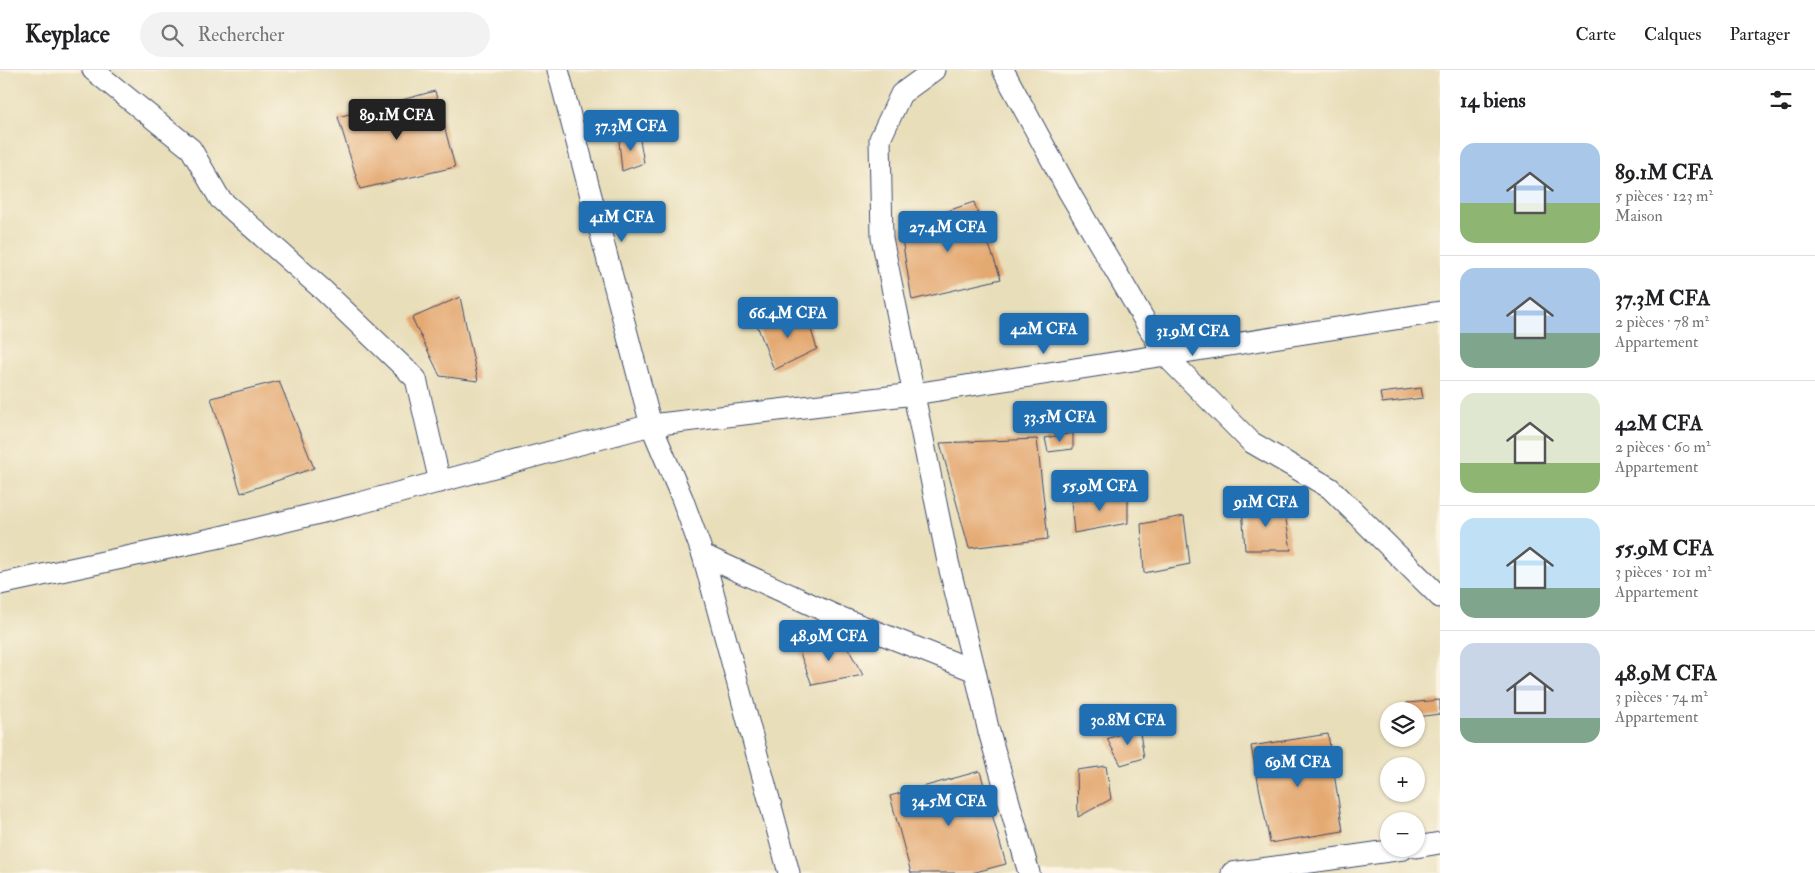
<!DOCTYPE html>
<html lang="fr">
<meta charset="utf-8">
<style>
:root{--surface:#fff;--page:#f2f2f2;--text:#202124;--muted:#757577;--line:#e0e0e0;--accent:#1f6fb2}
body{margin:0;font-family:"IM FELL Double Pica",serif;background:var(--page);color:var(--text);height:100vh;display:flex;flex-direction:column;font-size:19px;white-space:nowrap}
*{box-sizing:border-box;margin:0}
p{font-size:16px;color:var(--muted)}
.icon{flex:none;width:28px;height:28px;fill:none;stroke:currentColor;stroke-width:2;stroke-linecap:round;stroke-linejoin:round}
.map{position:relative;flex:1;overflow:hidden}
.drawer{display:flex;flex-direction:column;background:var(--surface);width:375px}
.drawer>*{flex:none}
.tools{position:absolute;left:1380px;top:632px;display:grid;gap:10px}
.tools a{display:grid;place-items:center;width:45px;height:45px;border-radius:50%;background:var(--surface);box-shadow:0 1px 4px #0004;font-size:25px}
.price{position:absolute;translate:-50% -42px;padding:0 11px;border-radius:5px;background:var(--accent);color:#fff;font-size:16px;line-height:32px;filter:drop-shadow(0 1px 2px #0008)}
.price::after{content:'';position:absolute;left:50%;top:30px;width:15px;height:11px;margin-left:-8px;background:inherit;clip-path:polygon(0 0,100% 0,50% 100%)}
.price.current{background:#222;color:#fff}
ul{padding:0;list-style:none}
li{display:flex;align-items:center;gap:15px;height:125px;padding:0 20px}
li+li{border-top:1px solid var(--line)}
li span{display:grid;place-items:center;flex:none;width:140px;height:100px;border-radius:15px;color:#555}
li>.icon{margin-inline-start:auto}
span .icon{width:60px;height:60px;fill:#fffc;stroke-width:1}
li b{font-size:21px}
h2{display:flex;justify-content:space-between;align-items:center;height:60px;padding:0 20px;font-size:21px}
header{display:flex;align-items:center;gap:30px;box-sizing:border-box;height:70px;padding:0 25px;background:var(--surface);border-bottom:1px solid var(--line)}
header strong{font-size:24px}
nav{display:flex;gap:28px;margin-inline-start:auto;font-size:18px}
.search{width:350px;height:45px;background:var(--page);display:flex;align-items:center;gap:12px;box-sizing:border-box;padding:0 18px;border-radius:28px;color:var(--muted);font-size:19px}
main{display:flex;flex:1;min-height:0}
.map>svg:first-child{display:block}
.building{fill:#e4a871}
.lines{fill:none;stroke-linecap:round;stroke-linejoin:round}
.street-casing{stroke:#3a496c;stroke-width:23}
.street{stroke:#fff;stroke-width:21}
</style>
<header>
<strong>Keyplace</strong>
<div class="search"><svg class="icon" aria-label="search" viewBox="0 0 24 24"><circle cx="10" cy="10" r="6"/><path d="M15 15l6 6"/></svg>Rechercher</div>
<nav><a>Carte</a><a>Calques</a><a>Partager</a></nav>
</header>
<main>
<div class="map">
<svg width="1440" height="803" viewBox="0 0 1440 803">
<rect width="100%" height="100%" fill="#fcf5e5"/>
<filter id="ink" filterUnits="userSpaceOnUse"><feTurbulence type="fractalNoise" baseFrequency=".02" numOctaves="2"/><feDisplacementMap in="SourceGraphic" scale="10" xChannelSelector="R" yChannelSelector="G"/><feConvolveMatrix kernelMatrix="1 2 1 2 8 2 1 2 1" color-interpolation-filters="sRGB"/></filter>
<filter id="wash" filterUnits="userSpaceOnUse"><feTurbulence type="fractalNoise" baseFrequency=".0096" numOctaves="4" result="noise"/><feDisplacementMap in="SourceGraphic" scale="20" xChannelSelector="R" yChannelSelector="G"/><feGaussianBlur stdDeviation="1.12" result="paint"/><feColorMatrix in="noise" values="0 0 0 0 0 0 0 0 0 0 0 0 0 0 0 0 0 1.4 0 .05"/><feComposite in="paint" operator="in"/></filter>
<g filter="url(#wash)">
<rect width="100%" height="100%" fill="#e8deba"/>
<g id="blocks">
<g class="building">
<path d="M435,21L455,97L360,119L338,47Z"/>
<path d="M639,64L644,93L622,101L619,71Z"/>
<path d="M974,132L1001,209L912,230L900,157Z"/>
<path d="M460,227L478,311L440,306L412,248Z"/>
<path d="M805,240L817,279L774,300L757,255Z"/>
<path d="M279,311L314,398L241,423L211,328Z"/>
<path d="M1421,318L1423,328L1382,333L1380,323Z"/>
<path d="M1073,363V379L1048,382L1045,368Z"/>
<path d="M1037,369L1048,469L969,478L940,373Z"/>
<path d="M1128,423V453L1074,463L1071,431Z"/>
<path d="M1283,432L1291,480H1245L1242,437Z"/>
<path d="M1184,446L1190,494L1144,503L1141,454Z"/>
<path d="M842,568L863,605L812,615L798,578Z"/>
<path d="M1440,630V644L1416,647V641H1405L1407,633Z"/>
<path d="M1139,657L1144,688L1121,695L1107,669Z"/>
<path d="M1328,664L1343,761L1270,773L1251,676Z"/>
<path d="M1106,696L1111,729L1078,747L1077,700Z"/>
<path d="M980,701L1006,794L972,803H911L890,726Z"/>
</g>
</g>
</g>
<g filter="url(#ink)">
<use href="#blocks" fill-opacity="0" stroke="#3a496c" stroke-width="1"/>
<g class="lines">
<defs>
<g id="street">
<path d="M93,0L191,79L220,129L323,220L416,309L440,412"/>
<path d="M558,0L651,355L682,428L703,485L834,545L975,601L988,658L1029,803"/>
<path d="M934,0L901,24L880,69L882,168L948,492L975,601"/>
<path d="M1003,0L1069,122L1165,285L1251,372L1330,418L1440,527"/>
<path d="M703,485L789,803"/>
<path d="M0,514L216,468L360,433L651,355L914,324L1440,242"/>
<path d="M1416,777L1440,773"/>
<path d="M1232,803L1403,779"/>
</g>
</defs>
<use href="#street" class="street-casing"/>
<use href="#street" class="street"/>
</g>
</g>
</svg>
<div class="tools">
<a><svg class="icon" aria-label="layers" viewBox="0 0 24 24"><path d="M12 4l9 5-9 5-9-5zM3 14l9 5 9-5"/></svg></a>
<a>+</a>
<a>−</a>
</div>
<b class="price current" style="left:397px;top:71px">89.1M CFA</b>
<b class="price" style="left:631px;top:82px">37.3M CFA</b>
<b class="price" style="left:622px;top:173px">41M CFA</b>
<b class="price" style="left:948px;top:183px">27.4M CFA</b>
<b class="price" style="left:788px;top:269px">66.4M CFA</b>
<b class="price" style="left:1044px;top:285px">42M CFA</b>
<b class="price" style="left:1193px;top:287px">31.9M CFA</b>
<b class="price" style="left:1060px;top:373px">33.5M CFA</b>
<b class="price" style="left:1100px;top:442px">55.9M CFA</b>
<b class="price" style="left:1266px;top:458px">91M CFA</b>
<b class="price" style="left:829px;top:592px">48.9M CFA</b>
<b class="price" style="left:1128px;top:676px">30.8M CFA</b>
<b class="price" style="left:1298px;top:718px">69M CFA</b>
<b class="price" style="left:949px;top:757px">34.5M CFA</b>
</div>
<section class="drawer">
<h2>14 biens<svg class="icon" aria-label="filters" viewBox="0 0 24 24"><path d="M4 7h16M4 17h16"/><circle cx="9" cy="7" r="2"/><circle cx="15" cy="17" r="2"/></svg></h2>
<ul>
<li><span style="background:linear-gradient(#a9c7e8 60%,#8fb573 0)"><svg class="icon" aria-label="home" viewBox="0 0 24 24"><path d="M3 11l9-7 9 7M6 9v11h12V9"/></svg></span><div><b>89.1M CFA</b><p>5 pièces · 123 m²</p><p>Maison</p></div></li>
<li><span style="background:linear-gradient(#a9c7e8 65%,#7fa58c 0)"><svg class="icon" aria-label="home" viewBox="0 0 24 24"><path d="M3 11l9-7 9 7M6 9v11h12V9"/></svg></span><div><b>37.3M CFA</b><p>2 pièces · 78 m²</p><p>Appartement</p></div></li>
<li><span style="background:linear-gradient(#dfe7d0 70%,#8fb573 0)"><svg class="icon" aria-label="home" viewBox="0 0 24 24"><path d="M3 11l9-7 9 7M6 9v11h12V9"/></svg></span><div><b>42M CFA</b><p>2 pièces · 60 m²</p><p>Appartement</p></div></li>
<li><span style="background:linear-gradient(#bfe0f5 70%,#7fa58c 0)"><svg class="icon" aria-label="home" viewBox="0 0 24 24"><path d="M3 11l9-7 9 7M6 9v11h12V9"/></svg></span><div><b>55.9M CFA</b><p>3 pièces · 101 m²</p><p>Appartement</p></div></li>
<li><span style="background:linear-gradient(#c9d6e8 75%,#7fa58c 0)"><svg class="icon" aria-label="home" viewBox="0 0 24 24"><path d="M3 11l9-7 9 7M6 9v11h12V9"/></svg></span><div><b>48.9M CFA</b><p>3 pièces · 74 m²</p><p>Appartement</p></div></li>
</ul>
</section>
</main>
